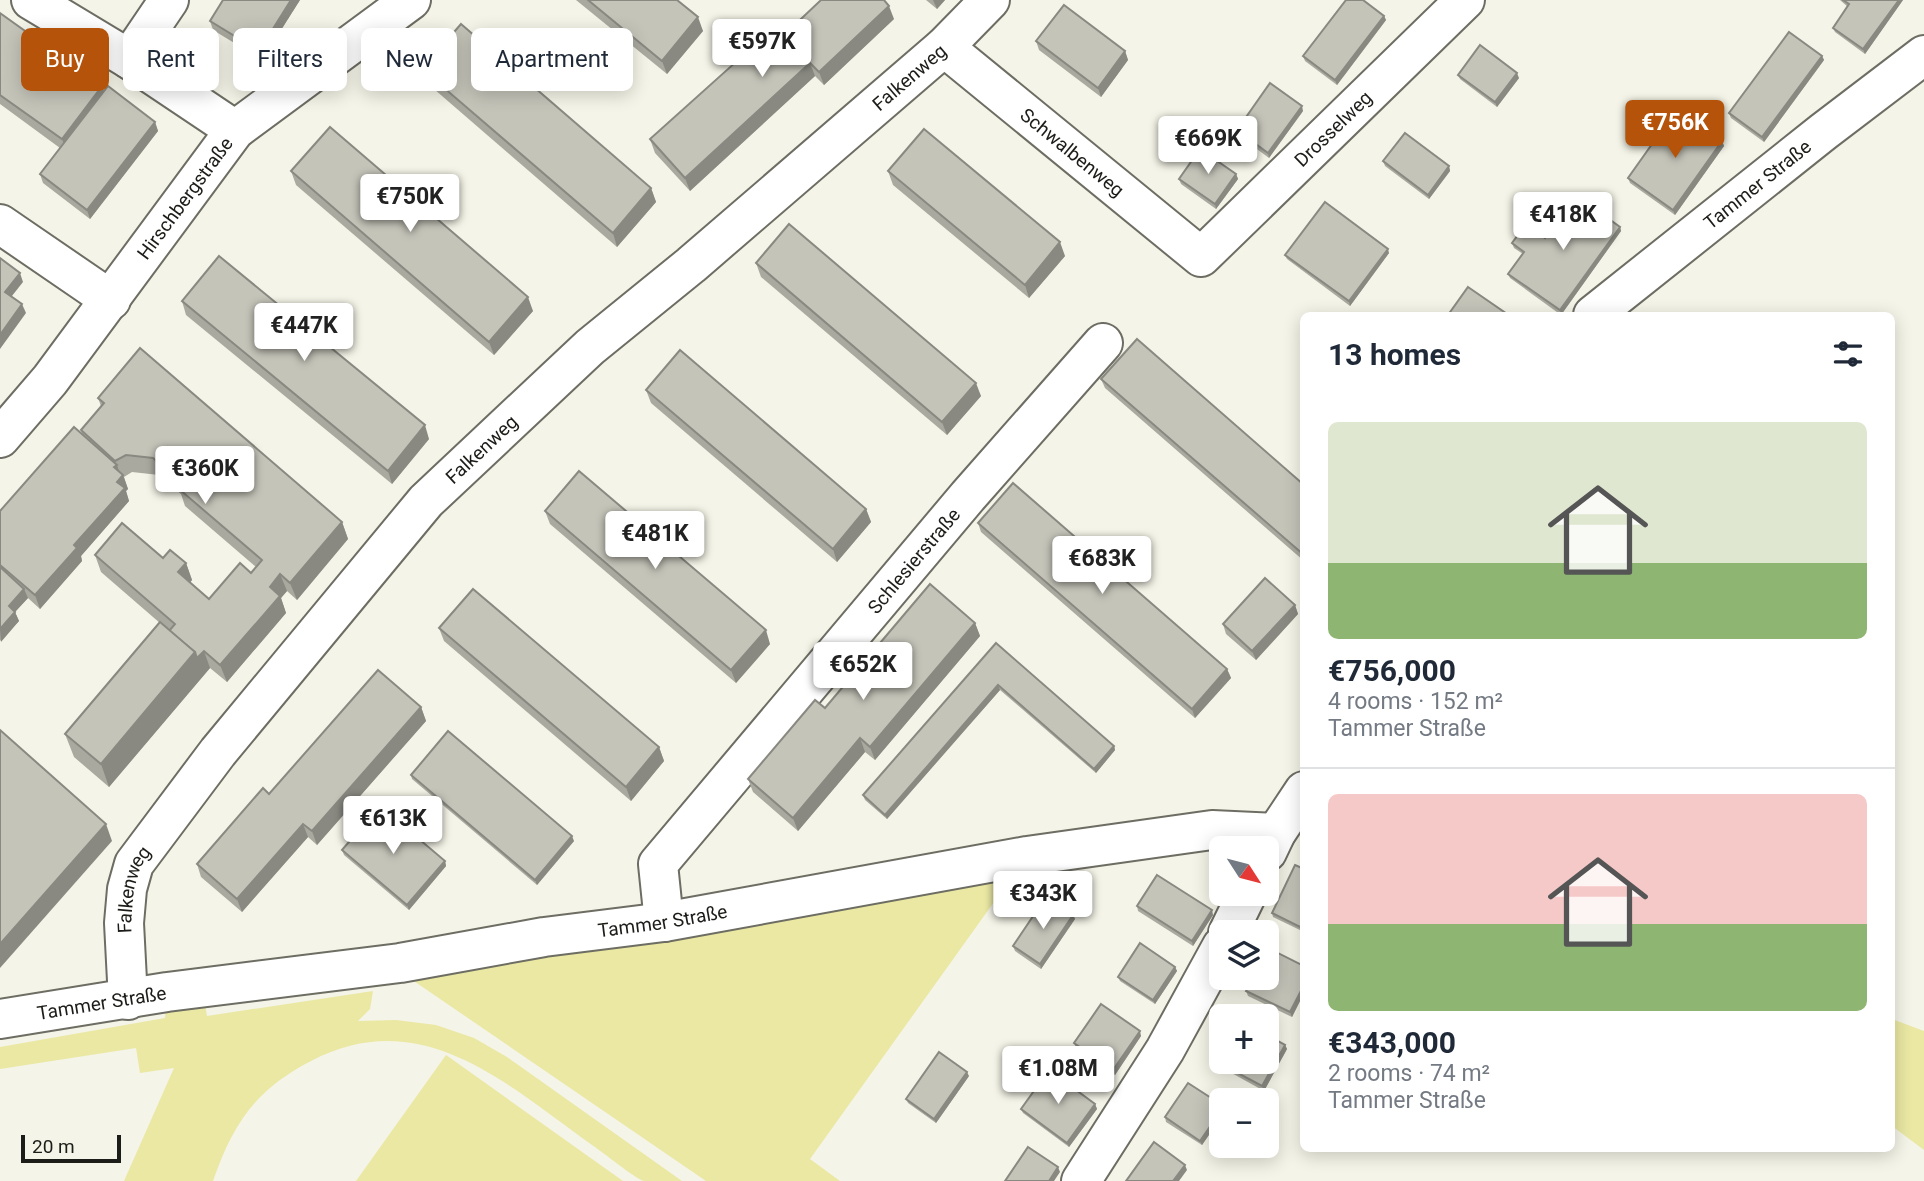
<!DOCTYPE html>
<meta charset="utf-8">
<style>
:root{--surface:#fff;--page:#f2f2f3;--text:#1f2937;--muted:#747a83;--line:#e0e1e3;--accent:#b45309}
body{margin:0;font-family:Roboto,sans-serif;background:var(--page);color:var(--text);height:100vh;display:flex;flex-direction:column;font-size:26px;white-space:nowrap}
*{box-sizing:border-box;margin:0}
p{font-size:23px;color:var(--muted)}
.icon{flex:none;width:38px;height:38px;fill:none;stroke:currentColor;stroke-width:2;stroke-linecap:round;stroke-linejoin:round}
.map{position:relative;flex:1;overflow:hidden}
.sheet{position:absolute;left:1300px;top:312px;width:595px;height:840px;display:flex;flex-direction:column;background:var(--surface);border-radius:10px;box-shadow:0 4px 18px #0003}
.sheet>*{flex:none}
.hud{position:absolute;left:21px;top:28px;width:665px;height:63px;display:flex;gap:14px}
.needle{width:46px;rotate:126deg}
.buttons{position:absolute;left:1209px;top:836px;display:grid;gap:14px}
.buttons a{display:grid;place-items:center;width:70px;height:70px;border-radius:10px;background:var(--surface);box-shadow:0 4px 18px #0003;font-size:35px}
.scale{position:absolute;left:21px;bottom:18px;width:100px;box-sizing:border-box;padding-left:7px;border:4px solid #1c1c18;border-top:0;font-size:19px;line-height:24px;white-space:nowrap;color:#1c1c18;-webkit-text-stroke:5px #f4f4e8;paint-order:stroke}
.price{position:absolute;translate:-50% -60px;padding:0 16px;border-radius:7px;background:#fff;color:#222;font-size:23px;line-height:46px;filter:drop-shadow(0 2px 4px #0008)}
.price::after{content:'';position:absolute;left:50%;top:42px;width:21px;height:16px;margin-left:-10px;background:inherit;clip-path:polygon(0 0,100% 0,50% 100%)}
.price.current{background:var(--accent);color:#fff}
ul{padding:0;list-style:none}
li{display:grid;align-content:center;gap:14px;height:371px;padding:0 28px}
li+li{border-top:2px solid var(--line)}
li span{display:grid;place-items:center;height:217px;border-radius:10px;color:#555}
li>.icon{margin-inline-start:auto}
span .icon{width:126px;height:126px;fill:#fffc;stroke-width:1}
li b{font-size:30px}
h2{display:flex;justify-content:space-between;align-items:center;height:84px;padding:0 28px;font-size:30px}
.tag{padding:0 24px;border-radius:10px;background:var(--surface);box-shadow:0 4px 18px #0003;font-size:24px;line-height:63px}
.tag.current{background:var(--accent);color:#fff}
.map>svg:first-child{display:block}
.green{fill:#eae8a3}
.lines{fill:none;stroke-linecap:round;stroke-linejoin:round}
.minor-casing{stroke:#6d6d63;stroke-width:42}
.minor{stroke:#fff;stroke-width:38}
.wall{fill:#a9a99f}
.shaded-wall{fill:#898982}
.building{fill:#c4c4b9;stroke:#898982;stroke-width:2}
.labels{text-anchor:middle;dominant-baseline:central;stroke-width:5;stroke-linejoin:round;paint-order:stroke}
.street-label{font-size:19px;fill:#1c1c18;stroke:#f4f4e8}
</style>
<div class="map">
<svg width="1924" height="1181" viewBox="0 0 1924 1181">
<rect width="100%" height="100%" fill="#f4f4e8"/>
<g class="green">
<path d="M1027,856L810,1159L840,1181H706L389,964Z"/>
<path d="M202,988L207,1016L373,991L370,1009L358,1021L396,1020L436,1025L474,1038L507,1057L682,1181C670,1181 655,1181 644,1181C634,1178 603,1152 592,1145C506,1084 422,1003 311,1061C255,1090 233,1124 213,1181H124L174,1068L140,1073L136,1048L0,1069V1047L165,1018L167,992Z"/>
<path d="M1892,1019L1924,1031V1150L1892,1126Z"/>
<path d="M446,1055L623,1181H356Z"/>
</g>
<g class="lines">
<defs>
<g id="minor">
<path d="M31,0L129,59L235,130"/>
<path id="s1" d="M944,47L1201,257L1465,0"/>
<path d="M129,59L169,0"/>
<path d="M0,224L111,300"/>
<path id="s2" d="M1593,315L1823,132L1924,55"/>
<path id="s3" d="M0,438L50,380L235,130L411,0"/>
<path d="M1267,852L1276,833L1304,791"/>
<path id="s4" d="M664,922L658,864L968,496L1103,343"/>
<path d="M1228,933L1247,894"/>
<path id="s5" d="M128,1000L124,923L127,889L134,864L218,752L426,501L590,347L691,265L944,47L990,0"/>
<path id="s6" d="M0,1019L167,992L400,963L544,937L664,922L1027,856L1212,830L1276,833"/>
<path d="M1081,1181L1165,1050L1222,946"/>
</g>
</defs>
<use href="#minor" class="minor-casing"/>
<use href="#minor" class="minor"/>
</g>
<g class="wall">
<path d="M300,0L262,60L213,30L210,21Z"/>
<path d="M576,0H677L703,31L667,74Z"/>
<path d="M926,0H945L937,9Z"/>
<path d="M1840,0H1903L1865,54L1835,32L1833,28L1848,7Z"/>
<path d="M0,13L104,91L155,122L158,131L90,219L43,183L40,174L60,148L0,104Z"/>
<path d="M1384,16L1386,20L1337,85L1305,61L1303,56Z"/>
<path d="M894,19L824,85L815,76L690,191L655,153L650,139L784,35Z"/>
<path d="M1036,41L1125,51L1128,60L1101,97L1039,50Z"/>
<path d="M1822,56L1824,60L1764,142L1731,118L1729,113Z"/>
<path d="M422,69L651,188L656,202L617,247L427,83Z"/>
<path d="M1458,75L1519,78L1497,107L1460,79Z"/>
<path d="M1303,111L1269,158L1238,135L1237,130Z"/>
<path d="M1722,141L1724,146L1675,215L1630,183L1628,178Z"/>
<path d="M1383,161L1449,166L1450,171L1429,199L1385,166Z"/>
<path d="M291,171L533,311L494,355L296,185Z"/>
<path d="M888,171L1065,256L1029,298L893,185Z"/>
<path d="M1236,174L1238,179L1216,209L1181,184L1179,179Z"/>
<path d="M1620,227L1621,231L1561,315L1510,278L1508,274L1523,254L1514,248L1512,243Z"/>
<path d="M1389,253L1350,306L1287,259L1285,255Z"/>
<path d="M756,263L981,396L947,435L761,277Z"/>
<path d="M182,301L429,439L392,484L186,315Z"/>
<path d="M1101,379L1304,485V561L1105,388Z"/>
<path d="M646,390L866,509L871,522L837,562L651,403Z"/>
<path d="M98,398L342,522L348,539L297,600L287,591L281,598L286,613L227,682L210,668L109,787L74,757L65,734L168,630L101,572L95,555L163,558L186,563L192,580L190,582L209,599L251,573L256,567L185,506L181,494L159,475L132,472L124,477L128,489L126,491L129,501L81,556L82,561L40,609L28,598L15,612L19,621L0,641V511L82,434L81,430L101,406Z"/>
<path d="M545,511L770,644L736,683L550,524Z"/>
<path d="M978,523L1227,669L1231,678L1195,718L981,532Z"/>
<path d="M1295,605L1298,614L1256,660L1226,634L1223,624Z"/>
<path d="M975,623L980,636L875,760L865,752L798,831L753,792L748,779L825,708Z"/>
<path d="M439,628L659,747L664,761L631,801L444,641Z"/>
<path d="M996,643L1114,746L1115,750L1096,773L1000,690L887,819L865,800L863,795Z"/>
<path d="M421,707L426,721L317,845L308,837L242,912L201,877L197,864L269,794Z"/>
<path d="M411,775L574,841L537,885L412,779Z"/>
<path d="M342,850L445,861L446,866L409,910L344,855Z"/>
<path d="M1304,869V932L1273,917L1272,913Z"/>
<path d="M1137,906L1213,915L1193,946L1138,911Z"/>
<path d="M1073,915L1075,919L1041,969L1015,951L1013,946Z"/>
<path d="M1304,966V993L1292,1017L1248,996L1246,991Z"/>
<path d="M1175,967L1177,971L1155,1004L1120,981L1118,977Z"/>
<path d="M1141,1036L1115,1075L1076,1048L1074,1043Z"/>
<path d="M1285,1045L1287,1049L1264,1091L1219,1066L1217,1062Z"/>
<path d="M969,1076L936,1123L908,1103L906,1099Z"/>
<path d="M1095,1104L1097,1109L1069,1147L1023,1113L1021,1109Z"/>
<path d="M1222,1105V1116L1202,1145L1166,1122L1165,1117Z"/>
</g>
<g class="shaded-wall">
<path d="M291,0H300L262,60L259,51Z"/>
<path d="M933,0H945L937,9Z"/>
<path d="M1899,0H1903L1865,54L1863,49Z"/>
<path d="M889,6L894,19L824,85L819,72Z"/>
<path d="M1384,16L1386,20L1337,85L1335,80Z"/>
<path d="M698,17L703,31L667,74L662,61Z"/>
<path d="M1125,51L1128,60L1101,97L1098,88Z"/>
<path d="M1822,56L1824,60L1764,142L1762,137Z"/>
<path d="M810,63L815,76L690,191L685,178Z"/>
<path d="M1517,73L1519,78L1497,107L1495,102Z"/>
<path d="M102,86L107,100L67,152L62,139Z"/>
<path d="M1302,106L1303,111L1269,158L1268,153Z"/>
<path d="M155,122L158,131L90,219L87,210Z"/>
<path d="M1722,141L1724,146L1675,215L1673,210Z"/>
<path d="M1449,166L1450,171L1429,199L1428,195Z"/>
<path d="M1236,174L1238,179L1216,209L1215,204Z"/>
<path d="M651,188L656,202L617,247L613,233Z"/>
<path d="M1620,227L1621,231L1561,315L1560,310Z"/>
<path d="M1060,242L1065,256L1029,298L1025,285Z"/>
<path d="M1388,249L1389,253L1350,306L1349,301Z"/>
<path d="M20,273L23,282L8,301L5,292Z"/>
<path d="M528,297L533,311L494,355L489,342Z"/>
<path d="M22,304L26,313L0,349V335Z"/>
<path d="M976,383L981,396L947,435L942,422Z"/>
<path d="M425,425L429,439L392,484L388,471Z"/>
<path d="M117,465L121,477L123,475L128,489L126,491L129,501L81,556L82,561L40,609L35,595L74,545L117,482L114,467Z"/>
<path d="M866,509L871,522L837,562L833,549Z"/>
<path d="M342,522L348,539L297,600L290,583Z"/>
<path d="M186,563L192,580L185,589L178,572Z"/>
<path d="M280,574L287,591L281,598L286,613L227,682L220,665L270,587Z"/>
<path d="M24,589L28,598L15,612L19,621L1,642L0,629L9,606Z"/>
<path d="M1295,605L1298,614L1256,660L1252,651Z"/>
<path d="M975,623L980,636L875,760L870,747Z"/>
<path d="M766,630L770,644L736,683L731,670Z"/>
<path d="M204,651L210,668L109,787L101,764L195,652Z"/>
<path d="M1227,669L1231,678L1195,718L1192,709Z"/>
<path d="M998,685L1000,690L887,819L885,815Z"/>
<path d="M421,707L426,721L317,845L312,831Z"/>
<path d="M860,738L865,752L798,831L793,818Z"/>
<path d="M1114,746L1115,750L1096,773L1094,769Z"/>
<path d="M659,747L664,761L631,801L626,787Z"/>
<path d="M106,824L112,841L0,968V944Z"/>
<path d="M303,824L308,837L242,912L237,899Z"/>
<path d="M572,836L574,841L537,885L535,880Z"/>
<path d="M445,861L446,866L409,910L407,905Z"/>
<path d="M1212,910L1213,915L1193,946L1192,941Z"/>
<path d="M1073,915L1075,919L1041,969L1040,964Z"/>
<path d="M1175,967L1177,971L1155,1004L1153,1000Z"/>
<path d="M1304,985V993L1292,1017L1290,1012Z"/>
<path d="M1140,1031L1141,1036L1115,1075L1113,1070Z"/>
<path d="M1285,1045L1287,1049L1264,1091L1262,1086Z"/>
<path d="M967,1072L969,1076L936,1123L934,1119Z"/>
<path d="M1095,1104L1097,1109L1069,1147L1067,1143Z"/>
<path d="M1222,1109V1116L1202,1145L1200,1141Z"/>
<path d="M1185,1165L1187,1170L1179,1181H1173Z"/>
<path d="M1058,1167L1060,1172L1054,1181H1049Z"/>
</g>
<g class="building">
<path d="M223,0H291L259,51L210,21Z"/>
<path d="M588,0H677L698,17L662,61Z"/>
<path d="M821,0H884L889,6L819,72L810,63L685,178L650,139L776,26L784,35Z"/>
<path d="M1346,0H1363L1384,16L1335,80L1303,56Z"/>
<path d="M1843,0H1899L1863,49L1833,28L1849,4Z"/>
<path d="M1064,5L1125,51L1098,88L1036,41Z"/>
<path d="M0,13L102,86L62,139L0,95Z"/>
<path d="M461,24L651,188L613,233L422,69Z"/>
<path d="M1789,32L1822,56L1762,137L1729,113Z"/>
<path d="M1480,45L1517,73L1495,102L1458,75Z"/>
<path d="M1270,83L1302,106L1268,153L1237,130Z"/>
<path d="M108,86L155,122L87,210L40,174Z"/>
<path d="M1677,109L1722,141L1673,210L1628,178Z"/>
<path d="M330,127L528,297L489,342L291,171Z"/>
<path d="M924,129L1060,242L1025,285L888,171Z"/>
<path d="M1405,133L1449,166L1428,195L1383,161Z"/>
<path d="M1200,149L1236,174L1215,204L1179,179Z"/>
<path d="M1576,195L1620,227L1560,310L1508,274L1524,252L1512,243L1526,224L1545,238Z"/>
<path d="M1325,202L1388,249L1349,301L1285,255Z"/>
<path d="M789,224L976,383L942,422L756,263Z"/>
<path d="M219,256L425,425L388,471L182,301Z"/>
<path d="M0,258L20,273L5,292L22,304L0,335Z"/>
<path d="M1468,287L1507,314L1506,315H1448Z"/>
<path d="M1137,339L1304,485V555L1101,379Z"/>
<path d="M140,348L342,522L290,583L280,574L270,587L280,596L220,665L204,651L197,658L195,652L169,631L175,624L95,555L122,523L163,558L170,550L186,563L178,572L209,599L240,563L251,573L262,560L179,489L183,485L153,458L126,455L115,461L81,430L104,403L98,398Z"/>
<path d="M680,350L866,509L833,549L646,390Z"/>
<path d="M74,427L117,465L114,467L123,475L117,482L125,488L74,545L77,548L35,595L0,565V511Z"/>
<path d="M579,471L766,630L731,670L545,511Z"/>
<path d="M1013,483L1227,669L1192,709L978,523Z"/>
<path d="M0,567L24,589L9,606L15,612L0,629Z"/>
<path d="M1265,578L1295,605L1252,651L1223,624Z"/>
<path d="M930,584L975,623L870,747L860,738L793,818L748,779L815,700L825,708Z"/>
<path d="M473,589L659,747L626,787L439,628Z"/>
<path d="M160,622L195,652L101,764L65,734Z"/>
<path d="M996,643L1114,746L1094,769L998,685L885,815L863,795Z"/>
<path d="M378,670L421,707L312,831L303,824L237,899L197,864L263,788L269,794Z"/>
<path d="M0,730L106,824L0,944Z"/>
<path d="M448,731L572,836L535,880L411,775Z"/>
<path d="M380,806L445,861L407,905L342,850Z"/>
<path d="M1295,865L1304,869V929L1272,913Z"/>
<path d="M1157,875L1212,910L1192,941L1137,906Z"/>
<path d="M1046,897L1073,915L1040,964L1013,946Z"/>
<path d="M1140,943L1175,967L1153,1000L1118,977Z"/>
<path d="M1268,948L1304,966V985L1290,1012L1246,991L1253,978H1267Z"/>
<path d="M1101,1004L1140,1031L1113,1070L1074,1043Z"/>
<path d="M1267,1035L1285,1045L1262,1086L1217,1062L1222,1054V1062H1267Z"/>
<path d="M939,1052L967,1072L934,1119L906,1099Z"/>
<path d="M1049,1070L1095,1104L1067,1143L1021,1109Z"/>
<path d="M1188,1083L1222,1105V1109L1200,1141L1165,1117Z"/>
<path d="M1154,1142L1185,1165L1173,1181H1126Z"/>
<path d="M1028,1147L1058,1167L1049,1181H1005Z"/>
</g>
<g class="labels">
<g class="street-label">
<text stroke="none"><textPath href="#s5" startOffset="1246">Falkenweg</textPath></text>
<text stroke="none"><textPath href="#s1" startOffset="516">Drosselweg</textPath></text>
<text stroke="none"><textPath href="#s1" startOffset="166">Schwalbenweg</textPath></text>
<text stroke="none"><textPath href="#s2" startOffset="210">Tammer Straße</textPath></text>
<text stroke="none"><textPath href="#s3" startOffset="303">Hirschbergstraße</textPath></text>
<text stroke="none"><textPath href="#s5" startOffset="679">Falkenweg</textPath></text>
<text stroke="none"><textPath href="#s4" startOffset="455">Schlesierstraße</textPath></text>
<text stroke="none"><textPath href="#s5" startOffset="112">Falkenweg</textPath></text>
<text stroke="none"><textPath href="#s6" startOffset="670">Tammer Straße</textPath></text>
<text stroke="none"><textPath href="#s6" startOffset="103">Tammer Straße</textPath></text>
</g>
</g>
</svg>
<div class="buttons">
<a><svg class="needle" viewBox="-14 -14 28 28"><path d="M0-13l5 13h-10z" fill="#e53935"/><path d="M0 13l5-13h-10z" fill="#747a83"/></svg></a>
<a><svg class="icon" aria-label="layers" viewBox="0 0 24 24"><path d="M12 4l9 5-9 5-9-5zM3 14l9 5 9-5"/></svg></a>
<a>+</a>
<a>−</a>
</div>
<div class="scale">20 m</div>
<b class="price" style="left:762px;top:79px">€597K</b>
<b class="price current" style="left:1675px;top:160px">€756K</b>
<b class="price" style="left:1208px;top:176px">€669K</b>
<b class="price" style="left:410px;top:234px">€750K</b>
<b class="price" style="left:1563px;top:252px">€418K</b>
<b class="price" style="left:304px;top:363px">€447K</b>
<b class="price" style="left:205px;top:506px">€360K</b>
<b class="price" style="left:655px;top:571px">€481K</b>
<b class="price" style="left:1102px;top:596px">€683K</b>
<b class="price" style="left:863px;top:702px">€652K</b>
<b class="price" style="left:393px;top:856px">€613K</b>
<b class="price" style="left:1043px;top:931px">€343K</b>
<b class="price" style="left:1058px;top:1106px">€1.08M</b>
<div class="hud">
<a class="tag current">Buy</a>
<a class="tag">Rent</a>
<a class="tag">Filters</a>
<a class="tag">New</a>
<a class="tag">Apartment</a>
</div>
<section class="sheet">
<h2>13 homes<svg class="icon" aria-label="filters" viewBox="0 0 24 24"><path d="M4 7h16M4 17h16"/><circle cx="9" cy="7" r="2"/><circle cx="15" cy="17" r="2"/></svg></h2>
<ul>
<li><span style="background:linear-gradient(#dfe7d0 65%,#8fb573 0)"><svg class="icon" aria-label="home" viewBox="0 0 24 24"><path d="M3 11l9-7 9 7M6 9v11h12V9"/></svg></span><div><b>€756,000</b><p>4 rooms · 152 m²</p><p>Tammer Straße</p></div></li>
<li><span style="background:linear-gradient(#f6c9c9 60%,#8fb573 0)"><svg class="icon" aria-label="home" viewBox="0 0 24 24"><path d="M3 11l9-7 9 7M6 9v11h12V9"/></svg></span><div><b>€343,000</b><p>2 rooms · 74 m²</p><p>Tammer Straße</p></div></li>
</ul>
</section>
</div>
